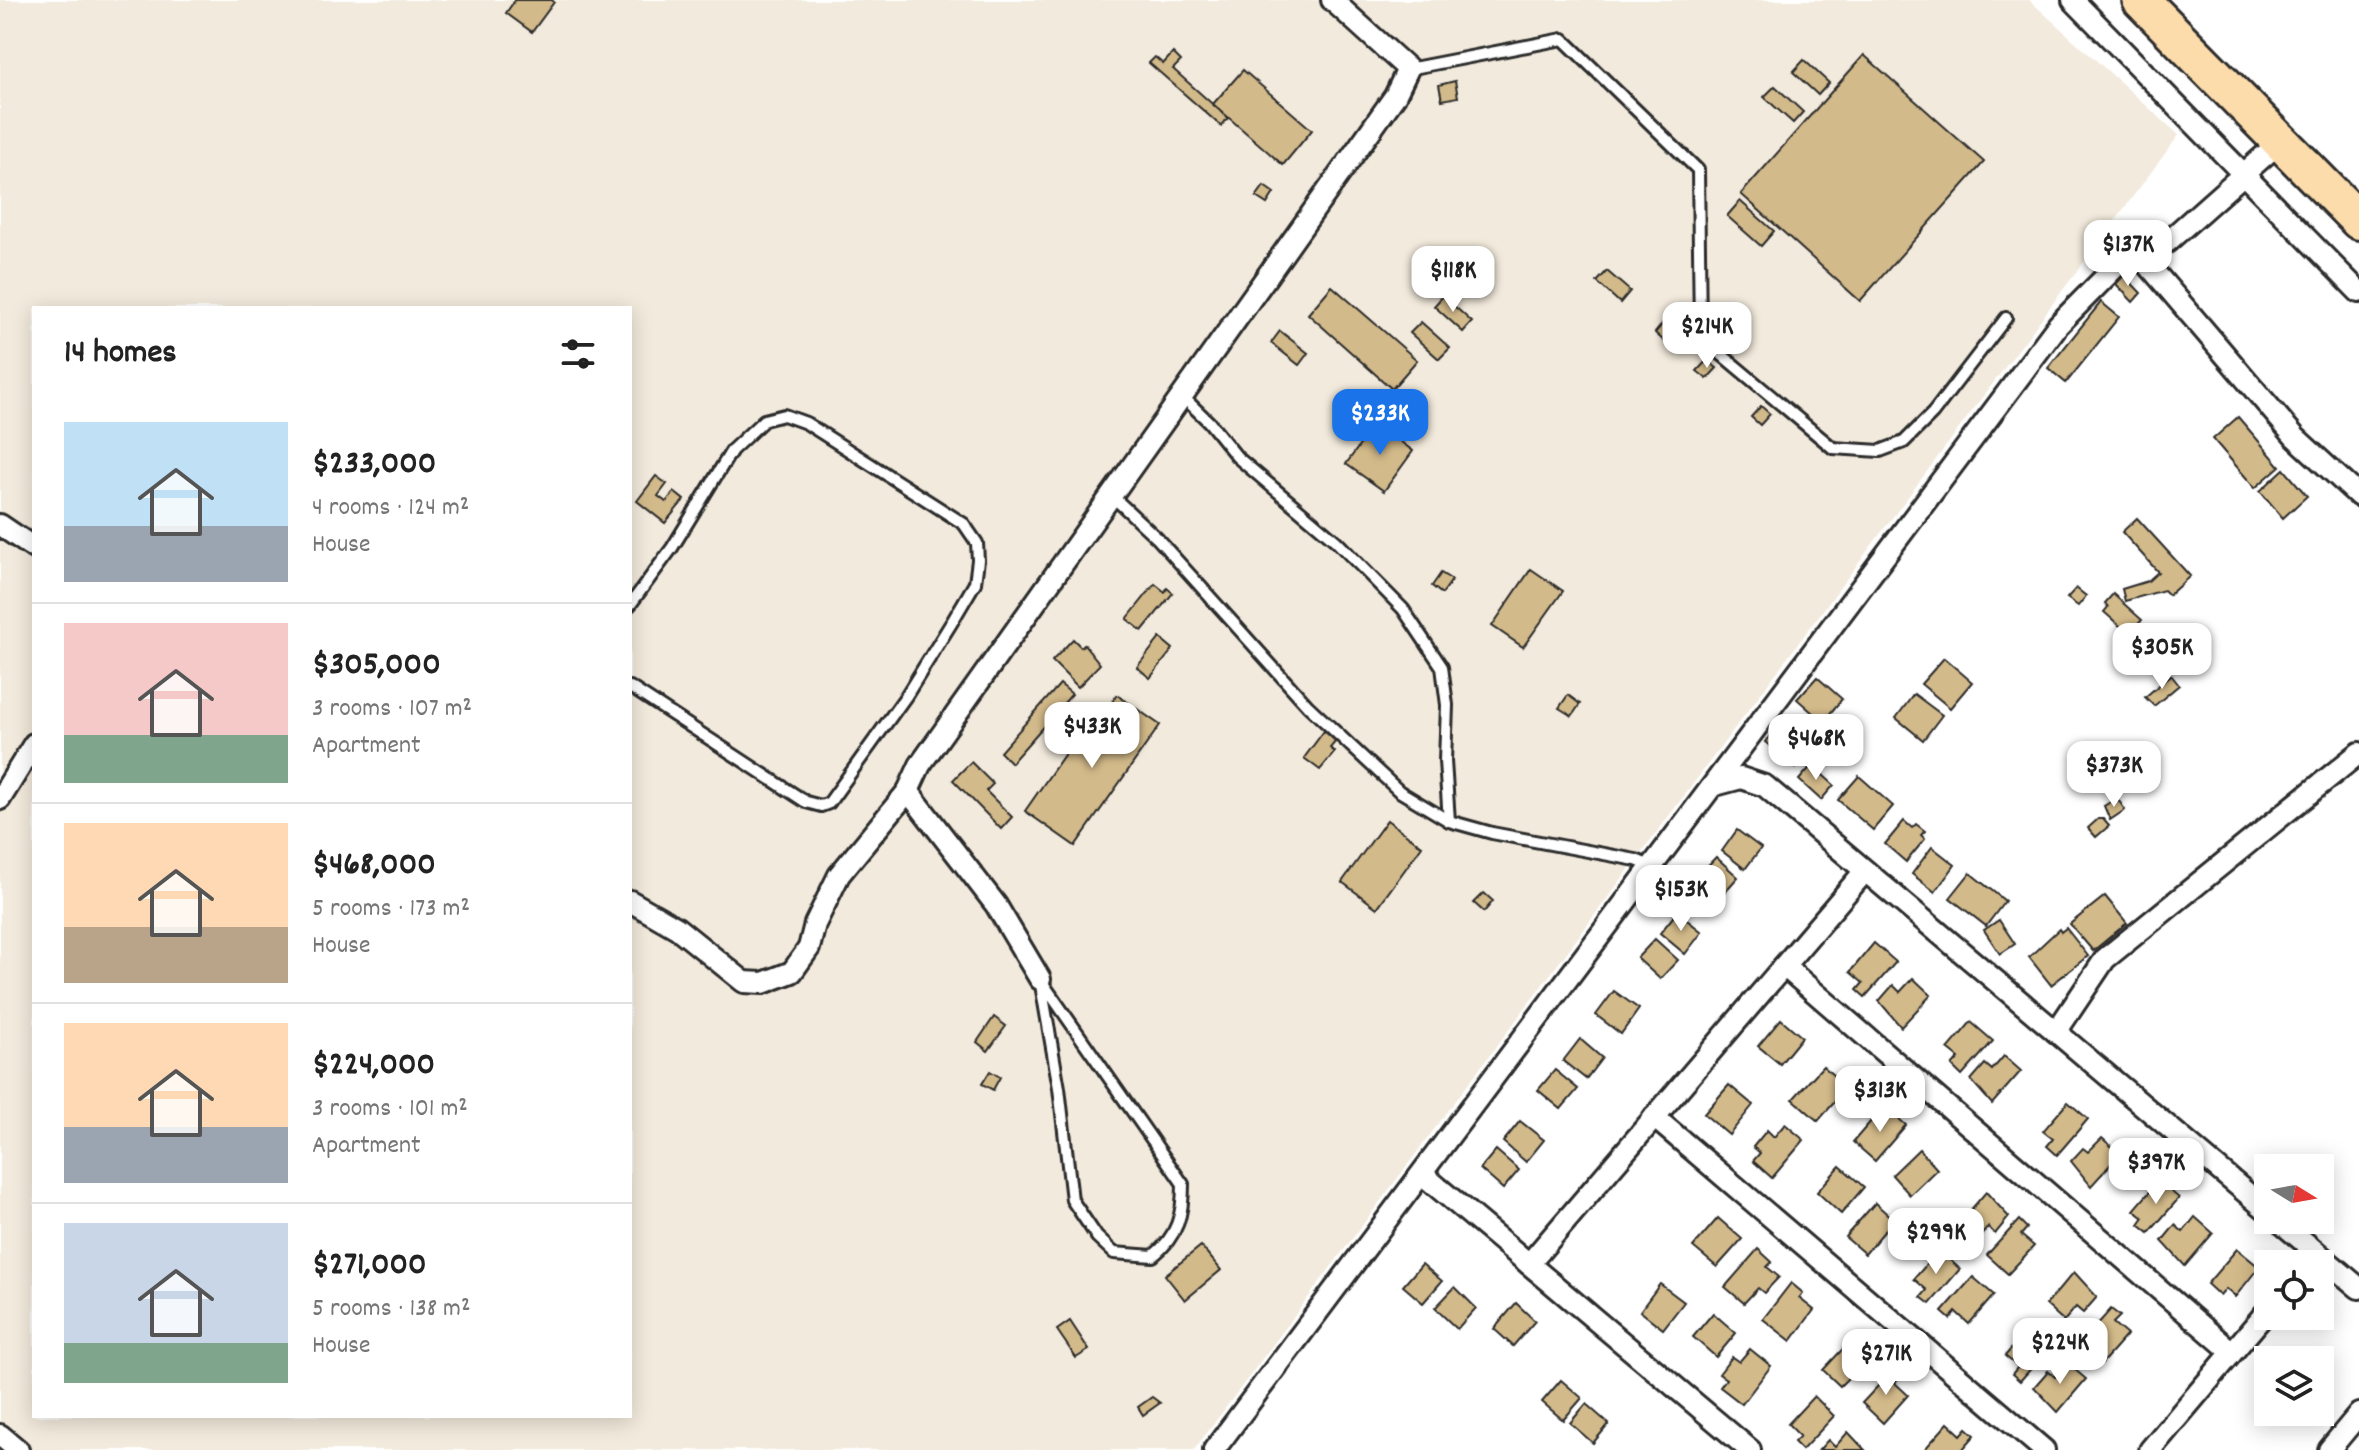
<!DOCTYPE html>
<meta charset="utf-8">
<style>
:root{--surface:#fff;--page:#f2f2f2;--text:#222;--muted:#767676;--line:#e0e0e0;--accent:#1a73e8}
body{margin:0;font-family:Dekko,sans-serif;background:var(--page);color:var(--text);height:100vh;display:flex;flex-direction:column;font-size:30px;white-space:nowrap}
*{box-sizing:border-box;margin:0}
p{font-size:26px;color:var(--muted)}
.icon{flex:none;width:44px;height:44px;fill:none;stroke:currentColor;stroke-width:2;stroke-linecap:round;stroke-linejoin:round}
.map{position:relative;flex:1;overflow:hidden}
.drawer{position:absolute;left:32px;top:306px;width:600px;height:1112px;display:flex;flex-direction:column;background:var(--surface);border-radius:0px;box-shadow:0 4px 20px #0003}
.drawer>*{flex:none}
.needle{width:52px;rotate:101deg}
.controls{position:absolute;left:2254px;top:1154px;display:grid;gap:16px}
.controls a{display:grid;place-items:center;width:80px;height:80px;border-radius:0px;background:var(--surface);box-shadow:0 4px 20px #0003;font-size:40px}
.price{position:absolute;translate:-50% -68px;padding:0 18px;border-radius:16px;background:#fff;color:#222;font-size:26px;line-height:52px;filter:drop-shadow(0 2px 4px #0008)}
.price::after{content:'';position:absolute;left:50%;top:48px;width:24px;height:18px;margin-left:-12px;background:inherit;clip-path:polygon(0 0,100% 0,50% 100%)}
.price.selected{background:var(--accent);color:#fff}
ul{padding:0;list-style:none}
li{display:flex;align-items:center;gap:24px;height:200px;padding:0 32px}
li+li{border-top:2px solid var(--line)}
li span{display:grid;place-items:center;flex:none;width:224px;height:160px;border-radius:0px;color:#555}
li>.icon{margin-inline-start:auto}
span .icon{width:96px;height:96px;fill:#fffc;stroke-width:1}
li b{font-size:34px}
h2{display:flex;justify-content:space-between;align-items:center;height:96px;padding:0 32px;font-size:34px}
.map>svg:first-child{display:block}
.built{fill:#f2eadc;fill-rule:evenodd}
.building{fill:#d3ba8a;stroke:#2b2b2b;stroke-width:2}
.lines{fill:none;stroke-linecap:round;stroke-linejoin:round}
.lane-casing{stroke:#2b2b2b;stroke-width:16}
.street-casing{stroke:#2b2b2b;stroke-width:26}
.highway-casing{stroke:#2b2b2b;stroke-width:42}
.lane{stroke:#fff;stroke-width:10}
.street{stroke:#fff;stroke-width:20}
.highway{stroke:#fddcac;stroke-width:36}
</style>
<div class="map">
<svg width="2359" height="1450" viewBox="0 0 2359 1450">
<rect width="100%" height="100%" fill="#fff"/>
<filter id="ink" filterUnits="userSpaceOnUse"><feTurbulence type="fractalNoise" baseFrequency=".0125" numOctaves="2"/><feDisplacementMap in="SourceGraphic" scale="16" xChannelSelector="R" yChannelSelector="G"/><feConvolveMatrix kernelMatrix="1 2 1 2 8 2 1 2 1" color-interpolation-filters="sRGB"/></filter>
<g filter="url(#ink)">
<path class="built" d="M0,0H2029L2179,135L1194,1450H0ZM34,308H630V1416H34Z"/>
<g class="building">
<path d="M515,0H552L554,2L532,32L506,13Z"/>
<path d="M1173,53L1181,61L1173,69L1228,118L1221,126L1149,63L1155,57L1163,64Z"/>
<path d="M1864,55L1984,162L1860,301L1741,194Z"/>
<path d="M1804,60L1829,83L1818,95L1793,72Z"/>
<path d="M1243,70L1312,130L1283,165L1213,104Z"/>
<path d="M1455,81L1458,97L1442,100L1439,85Z"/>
<path d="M1775,86L1803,112L1793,123L1764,97Z"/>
<path d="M1264,186L1274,193L1267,204L1256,197Z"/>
<path d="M1740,201L1774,231L1761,246L1727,216Z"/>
<path d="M1607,271L1630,291L1620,303L1597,282Z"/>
<path d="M2124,275L2141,293L2133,302L2116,284Z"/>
<path d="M1332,286L1417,360L1392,389L1308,314Z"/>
<path d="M1443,296L1472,322L1463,332L1434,306Z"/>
<path d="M2101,302L2119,317L2066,383L2048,368Z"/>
<path d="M1421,322L1450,348L1439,359L1410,333Z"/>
<path d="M1664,322L1674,331L1665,342L1655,333Z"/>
<path d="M1280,331L1308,353L1299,365L1271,343Z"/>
<path d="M1707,360L1717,368L1707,379L1697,371Z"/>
<path d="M1357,398L1369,407L1362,416L1350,408Z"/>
<path d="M1761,406L1770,414L1760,425L1751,417Z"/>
<path d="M2238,417L2280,466L2255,488L2213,439Z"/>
<path d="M1376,423L1413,451L1384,491L1346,464Z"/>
<path d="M2284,469L2307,496L2283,518L2260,491Z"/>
<path d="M656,476L667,484L658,496L666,502L674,492L684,500L665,523L637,501Z"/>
<path d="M2137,518L2190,576L2169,595L2164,590L2125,601L2122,589L2148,581L2158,572L2122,532Z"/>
<path d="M1531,569L1563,591L1523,647L1492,626Z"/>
<path d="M1441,573L1452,580L1442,594L1432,586Z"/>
<path d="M1155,584L1165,592L1167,588L1173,593L1142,631L1127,619Z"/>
<path d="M2076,588L2086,596L2078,606L2067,598Z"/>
<path d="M2113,594L2142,620L2129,634L2104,612L2108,607L2105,603Z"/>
<path d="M1160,638L1173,649L1150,678L1137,667Z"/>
<path d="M1073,639L1081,647L1084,644L1100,664L1078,687L1052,661Z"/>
<path d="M1944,658L1972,682L1950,708L1921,684Z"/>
<path d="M2171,675L2179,685L2154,706L2145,697Z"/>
<path d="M1817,677L1842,699L1823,722L1797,699Z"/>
<path d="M1060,684L1072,694L1011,763L1000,752Z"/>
<path d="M1914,694L1942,715L1923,740L1896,718Z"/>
<path d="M1117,695L1160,725L1075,846L1025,811L1091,716L1099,721Z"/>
<path d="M1568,695L1580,704L1572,716L1559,708Z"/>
<path d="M1787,716L1818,742L1796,768L1765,742Z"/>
<path d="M1324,731L1336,741L1330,748L1335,752L1320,770L1304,758Z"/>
<path d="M971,762L993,784L986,791L1012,817L1001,829L953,780Z"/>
<path d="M1812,765L1834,785L1821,800L1799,780Z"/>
<path d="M1859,776L1893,806L1873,830L1838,800Z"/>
<path d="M2117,798L2125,810L2110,820L2104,806Z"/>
<path d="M2098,819H2103L2109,826L2096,837L2088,828Z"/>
<path d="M1387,820L1422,846L1377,908L1342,882Z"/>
<path d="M1904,821L1912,828L1916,824L1925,831L1921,835L1925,839L1906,862L1885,844Z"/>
<path d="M1737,830L1761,848L1745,869L1722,851Z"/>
<path d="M1932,847L1955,865L1935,892L1912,874Z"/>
<path d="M1716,857L1738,877L1720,897L1697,877Z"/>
<path d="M1970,873L2005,901L1986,926L1950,898Z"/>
<path d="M1484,893L1493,901L1484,912L1474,903Z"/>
<path d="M2105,896L2127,923L2093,951L2070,924Z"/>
<path d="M1677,912L1702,932L1685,954L1660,933Z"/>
<path d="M1999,920L2015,944L2000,954L1984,930Z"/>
<path d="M2066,928L2088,956L2051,985L2029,957L2059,929L2061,932Z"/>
<path d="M1655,939L1678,960L1660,979L1637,958Z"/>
<path d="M1874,943L1896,962L1865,997L1857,990L1863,983L1850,972Z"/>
<path d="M1913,978L1931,995L1901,1027L1879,1001L1893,985L1900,992Z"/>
<path d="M1614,991L1639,1009L1621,1034L1596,1015Z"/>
<path d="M994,1017L1006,1026L988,1051L977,1042Z"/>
<path d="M1781,1019L1802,1037L1780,1064L1758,1046Z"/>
<path d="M1971,1022L1993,1041L1962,1076L1952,1066L1959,1058L1948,1049Z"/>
<path d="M1580,1039L1602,1058L1586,1079L1563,1061Z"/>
<path d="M2004,1056L2021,1071L1992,1104L1971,1080L1985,1064L1992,1070Z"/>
<path d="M1823,1066L1847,1088L1818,1121L1793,1099Z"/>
<path d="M1555,1070L1578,1089L1561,1109L1538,1090Z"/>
<path d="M990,1071L1000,1077L993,1090L982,1084Z"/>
<path d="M1729,1085L1753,1105L1729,1135L1704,1114Z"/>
<path d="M2068,1102L2088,1119L2057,1155L2047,1146L2053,1139L2043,1131Z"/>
<path d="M1884,1106L1906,1125L1875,1161L1853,1142Z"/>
<path d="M1520,1121L1544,1140L1526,1162L1503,1142Z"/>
<path d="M1785,1124L1804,1140L1772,1178L1753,1161L1760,1153L1753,1147L1767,1130L1774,1137Z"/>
<path d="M2102,1138L2120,1154L2091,1186L2071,1161L2083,1148L2088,1152Z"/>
<path d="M1919,1149L1937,1169L1910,1195L1892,1175Z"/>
<path d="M1496,1150L1519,1170L1503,1189L1480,1169Z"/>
<path d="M1840,1166L1864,1187L1841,1214L1817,1192Z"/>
<path d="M2159,1181L2179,1198L2149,1233L2139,1225L2144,1218L2134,1210Z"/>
<path d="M1986,1192L2009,1217L1995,1234L1988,1227L1976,1242L1957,1226Z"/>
<path d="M1875,1203L1894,1220L1865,1254L1845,1237Z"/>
<path d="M2195,1217L2213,1233L2185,1266L2162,1241L2175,1225L2183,1232Z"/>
<path d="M1718,1218L1742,1239L1717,1267L1693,1247Z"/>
<path d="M2019,1220L2027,1228L2021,1235L2034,1246L2008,1274L1987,1255Z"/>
<path d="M1201,1246L1221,1270L1185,1300L1165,1275Z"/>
<path d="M1758,1249L1772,1262L1767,1267L1779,1277L1764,1293L1758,1288L1744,1303L1725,1287Z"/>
<path d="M2237,1249L2259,1267L2235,1297L2226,1289L2220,1296L2207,1284Z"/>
<path d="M1939,1250L1960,1269L1930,1304L1921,1297L1927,1290L1914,1279Z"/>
<path d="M1422,1264L1442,1281L1423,1303L1403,1286Z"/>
<path d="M2074,1272L2097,1297L2083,1313L2076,1307L2064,1321L2046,1305Z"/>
<path d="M1973,1277L1994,1295L1969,1324L1956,1312L1950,1319L1942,1312Z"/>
<path d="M1791,1283L1803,1293L1799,1298L1814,1310L1791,1341L1763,1319Z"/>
<path d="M1660,1284L1684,1302L1663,1329L1640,1311Z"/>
<path d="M1455,1287L1476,1308L1457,1329L1435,1308Z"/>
<path d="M1516,1303L1535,1321L1513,1346L1494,1329Z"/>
<path d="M2111,1309L2120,1316L2113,1323L2127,1335L2102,1363L2080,1344Z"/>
<path d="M1713,1313L1736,1333L1716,1357L1693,1337Z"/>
<path d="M1070,1321L1089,1350L1076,1358L1057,1330Z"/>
<path d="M2030,1327L2051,1346L2020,1381L2012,1374L2018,1367L2005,1356Z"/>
<path d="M1853,1338L1874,1364L1860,1379L1853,1373L1840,1386L1823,1370Z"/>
<path d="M1750,1349L1771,1366L1742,1404L1720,1387L1726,1379L1719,1374L1732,1357L1739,1362Z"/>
<path d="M2067,1363L2086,1379L2058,1412L2034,1387L2048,1371L2055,1377Z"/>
<path d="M1894,1369L1901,1376L1895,1383L1908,1395L1883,1423L1862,1403Z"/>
<path d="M1561,1380L1582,1398L1563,1420L1542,1402Z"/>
<path d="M1814,1396L1834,1416L1802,1450L1794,1442L1800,1436L1788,1424Z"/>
<path d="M1152,1397L1160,1403L1143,1415L1138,1407Z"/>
<path d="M1586,1404L1609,1424L1593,1443L1570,1423Z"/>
<path d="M1948,1423L1961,1435L1967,1428L1975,1435L1962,1450H1924Z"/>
<path d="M1848,1432L1865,1450H1819L1828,1440L1835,1447Z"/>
</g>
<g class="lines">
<defs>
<g id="lane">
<path d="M1408,69L1563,39L1698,170L1700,329L1703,339L1833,448L1880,451L1904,442L1933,413L2006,318"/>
<path d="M1182,396L1209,422L1237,457L1336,541L1403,609L1442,667L1447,705L1445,761L1449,821"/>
<path d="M1111,495L1157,538L1308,706L1399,791L1449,821L1492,833L1636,860L1653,867"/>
<path d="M630,605L672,548L732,450L764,420L784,415L806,423L964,524L977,543L978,560L975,583L952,622L906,696L829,803L821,806L806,802L630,687"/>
<path d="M1040,979L1183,1184C1183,1214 1178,1236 1153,1256L1114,1253L1097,1237L1072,1200L1059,1088Z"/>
</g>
<g id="street">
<path d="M2073,0L2359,292"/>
<path d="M2134,248L2295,437L2359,496"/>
<path d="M0,525L34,548"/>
<path d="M1715,785L1741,778L1765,786L2268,1211"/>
<path d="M908,791L996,905L1040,979"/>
<path d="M0,799L34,744"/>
<path d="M630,901L677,928L744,982L763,983L792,972L809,948L815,924L839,875L908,791L920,765L1395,96L1408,69L1332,0"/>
<path d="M1784,966L2232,1352"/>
<path d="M2056,1032L2105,959L2359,753"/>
<path d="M1654,1117L2044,1450"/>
<path d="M1422,1174L1750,1450"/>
<path d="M2278,1220L2359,1288"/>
<path d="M1529,1264L1865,871"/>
<path d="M0,1435L18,1450"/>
<path d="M1214,1450L2058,325L2134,248L2167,242L2282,140"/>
<path d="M2150,1450L2268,1310"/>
<path d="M2329,1450L2359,1414"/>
</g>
<path id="highway" d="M2141,0L2359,221"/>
</defs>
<use href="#lane" class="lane-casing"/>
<use href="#street" class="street-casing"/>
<use href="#highway" class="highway-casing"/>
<use href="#lane" class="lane"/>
<use href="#street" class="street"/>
<use href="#highway" class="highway"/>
</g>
</g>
</svg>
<div class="controls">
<a><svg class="needle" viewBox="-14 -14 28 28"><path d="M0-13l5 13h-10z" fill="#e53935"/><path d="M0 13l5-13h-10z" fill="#767676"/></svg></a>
<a><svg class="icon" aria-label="locate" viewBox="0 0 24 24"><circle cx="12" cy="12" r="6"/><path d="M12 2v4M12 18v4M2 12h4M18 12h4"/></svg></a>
<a><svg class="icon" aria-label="layers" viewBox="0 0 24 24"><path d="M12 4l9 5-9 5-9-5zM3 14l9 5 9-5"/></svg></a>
</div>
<b class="price" style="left:2128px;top:288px">$137K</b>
<b class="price" style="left:1453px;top:314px">$118K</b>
<b class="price" style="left:1707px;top:370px">$214K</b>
<b class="price selected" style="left:1380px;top:457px">$233K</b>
<b class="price" style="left:2162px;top:691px">$305K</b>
<b class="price" style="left:1092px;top:770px">$433K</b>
<b class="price" style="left:1816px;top:782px">$468K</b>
<b class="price" style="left:2114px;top:809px">$373K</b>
<b class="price" style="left:1681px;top:933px">$153K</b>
<b class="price" style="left:1880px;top:1134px">$313K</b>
<b class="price" style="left:2156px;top:1206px">$397K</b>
<b class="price" style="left:1936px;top:1276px">$299K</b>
<b class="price" style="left:2060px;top:1386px">$224K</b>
<b class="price" style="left:1886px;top:1397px">$271K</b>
<section class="drawer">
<h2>14 homes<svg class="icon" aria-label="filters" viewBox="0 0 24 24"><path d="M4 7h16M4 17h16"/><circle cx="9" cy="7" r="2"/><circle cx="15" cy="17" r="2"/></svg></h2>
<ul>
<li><span style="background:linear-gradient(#bfe0f5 65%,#9aa5b1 0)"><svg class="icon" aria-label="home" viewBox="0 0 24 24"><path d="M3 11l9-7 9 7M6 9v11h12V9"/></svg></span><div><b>$233,000</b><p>4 rooms · 124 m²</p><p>House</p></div></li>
<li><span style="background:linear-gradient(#f6c9c9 70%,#7fa58c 0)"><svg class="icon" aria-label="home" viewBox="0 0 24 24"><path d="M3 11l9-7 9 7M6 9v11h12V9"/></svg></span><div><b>$305,000</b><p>3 rooms · 107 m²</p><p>Apartment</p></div></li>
<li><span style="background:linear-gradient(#ffd9b3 65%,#b9a48a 0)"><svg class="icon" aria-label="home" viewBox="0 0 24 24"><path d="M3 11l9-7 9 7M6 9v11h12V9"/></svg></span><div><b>$468,000</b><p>5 rooms · 173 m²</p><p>House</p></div></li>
<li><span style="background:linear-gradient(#ffd9b3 65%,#9aa5b1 0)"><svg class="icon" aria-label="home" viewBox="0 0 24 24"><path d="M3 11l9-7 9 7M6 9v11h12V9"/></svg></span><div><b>$224,000</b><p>3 rooms · 101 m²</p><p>Apartment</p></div></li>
<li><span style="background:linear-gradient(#c9d6e8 75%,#7fa58c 0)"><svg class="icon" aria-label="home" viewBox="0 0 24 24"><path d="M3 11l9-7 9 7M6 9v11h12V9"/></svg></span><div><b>$271,000</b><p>5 rooms · 138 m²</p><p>House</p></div></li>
</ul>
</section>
</div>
